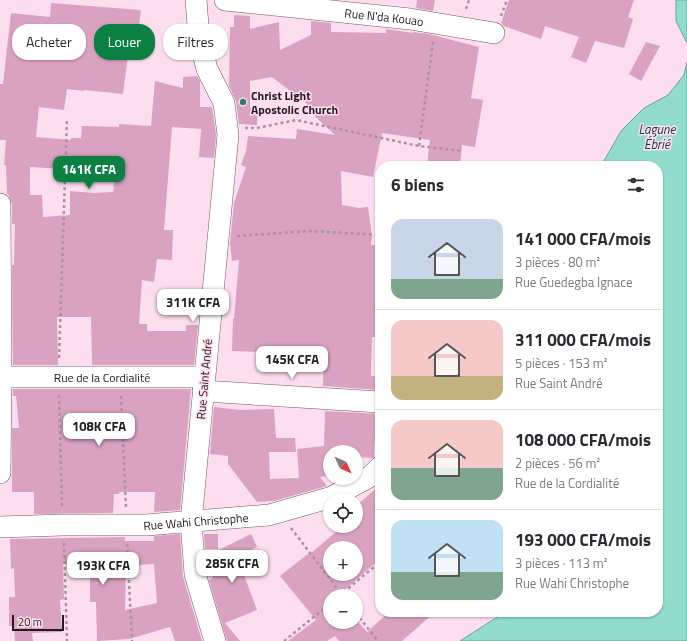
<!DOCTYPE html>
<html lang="fr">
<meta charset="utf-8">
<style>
:root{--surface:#fff;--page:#f2f2f3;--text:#2b2b33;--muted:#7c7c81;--line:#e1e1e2;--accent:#0b8043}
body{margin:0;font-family:"Titillium Web",sans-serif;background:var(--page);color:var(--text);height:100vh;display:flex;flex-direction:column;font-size:15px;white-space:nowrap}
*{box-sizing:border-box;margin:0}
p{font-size:13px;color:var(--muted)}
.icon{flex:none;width:22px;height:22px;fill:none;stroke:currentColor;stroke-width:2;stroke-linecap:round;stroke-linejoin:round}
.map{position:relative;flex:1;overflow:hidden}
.panel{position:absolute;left:375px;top:161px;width:288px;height:456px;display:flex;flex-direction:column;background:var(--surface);border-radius:16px;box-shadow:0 1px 3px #0004}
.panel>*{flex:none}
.hud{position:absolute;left:12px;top:24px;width:303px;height:36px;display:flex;gap:8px}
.needle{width:26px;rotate:134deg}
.tools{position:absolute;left:323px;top:445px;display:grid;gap:8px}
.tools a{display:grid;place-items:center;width:40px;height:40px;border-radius:50%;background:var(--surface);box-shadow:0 1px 3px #0004;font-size:20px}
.scale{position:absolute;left:12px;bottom:10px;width:52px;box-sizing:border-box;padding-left:4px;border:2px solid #261920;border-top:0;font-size:11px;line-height:14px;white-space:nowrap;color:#261920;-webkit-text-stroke:3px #fddeef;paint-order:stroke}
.price{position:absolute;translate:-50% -34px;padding:0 9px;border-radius:8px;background:#fff;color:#222;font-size:13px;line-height:26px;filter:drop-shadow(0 1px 2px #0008)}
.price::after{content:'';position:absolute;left:50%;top:24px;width:12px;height:9px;margin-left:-6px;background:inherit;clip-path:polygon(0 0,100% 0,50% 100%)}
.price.selected{background:var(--accent);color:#fff}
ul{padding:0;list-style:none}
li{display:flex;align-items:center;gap:12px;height:100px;padding:0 16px}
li+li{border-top:1px solid var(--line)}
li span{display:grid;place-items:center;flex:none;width:112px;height:80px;border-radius:12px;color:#555}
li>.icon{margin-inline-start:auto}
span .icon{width:48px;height:48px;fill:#fffc;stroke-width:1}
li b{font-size:17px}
h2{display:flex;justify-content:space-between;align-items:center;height:48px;padding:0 16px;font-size:17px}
.pill{padding:0 14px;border-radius:16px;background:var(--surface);box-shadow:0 1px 3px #0004;font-size:14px;line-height:36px}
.pill.selected{background:var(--accent);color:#fff}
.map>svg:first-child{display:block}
.water{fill:#91dccd;stroke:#71a299}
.building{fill:#daa2c1;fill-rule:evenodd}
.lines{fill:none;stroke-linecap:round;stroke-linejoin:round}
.minor-casing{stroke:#745566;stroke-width:22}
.path{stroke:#aa929f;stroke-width:2.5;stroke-dasharray:3 3;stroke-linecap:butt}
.minor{stroke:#fff;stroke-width:21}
.poi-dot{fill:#387c70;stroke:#fddeef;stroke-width:1.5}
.labels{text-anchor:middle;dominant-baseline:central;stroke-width:3;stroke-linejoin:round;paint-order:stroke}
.street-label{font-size:12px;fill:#261920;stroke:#fddeef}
.poi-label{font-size:12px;font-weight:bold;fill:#261920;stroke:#fddeef;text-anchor:start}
.water-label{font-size:13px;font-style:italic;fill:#193d37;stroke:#fddeef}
</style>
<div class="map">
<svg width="687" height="641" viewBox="0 0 687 641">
<rect width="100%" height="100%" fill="#fddeef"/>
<g class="water">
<path d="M676,0H687V43L676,21Z"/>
<path d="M687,62V641H460L505,612H658V166H601L621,131L644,108L668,95L684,75Z"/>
</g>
<g class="building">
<path d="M417,0H435L433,11L416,8Z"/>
<path d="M509,0H634L628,17L633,19L624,48L595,41L586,63L571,57L579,37L545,26L541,39L504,26L501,23Z"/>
<path d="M51,3L141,10L136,48L129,47L123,94L84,90V91L67,89L64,110L39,107L36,137L71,140V138H81L82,126L119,127V124L151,126L155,81L183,88V77L197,76L200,81V107H212L216,135L214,158L199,157L201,129L172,127L164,230H173L172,260L157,259L154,282L142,280L139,324H147V331H186V325H198L194,365H92L91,317H57L58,365H13L12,265H14L15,224H12V204L8,194H7L6,165H4L6,140H0V84H3L11,13L50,17ZM82,160L116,162L113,192L93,193L70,191V215L43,217L42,195H30V167L61,169V162L82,163Z"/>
<path d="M234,15L250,16V29L279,22L280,50L311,35V21L331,23V32L386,33V29L413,33V32L429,34L479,47L471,98L483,100L475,147L462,145L460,166H427L430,140L382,133L373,177L341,171L342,205L359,208L368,207L372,236L371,245H380L379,308L380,311L378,337H372L371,376H380V390L323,386L324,354L232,351L233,319H234L239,260L232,261L230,243L234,203L246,167L241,165L246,151L248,136L296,139L297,129L335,135L308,110L311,107L272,77L250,81V108H258L257,125L239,124L236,101L229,86L230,27H234Z"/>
<path d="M646,42L660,46L641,81L629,74Z"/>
<path d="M13,389H191L180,510L154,512L155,492H119V494H114L113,513L34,514V492H12V428H19L16,396H13Z"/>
<path d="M214,407L241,410L274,409L276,438H295L296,452H269L270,479L299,478L297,449L324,446L325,411L380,414V436L375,435L374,457L373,458L356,457V452H330V476L320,477L327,486L274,501L257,502L228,464V456L210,454Z"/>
<path d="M380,485V559L338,596H330V622H358L367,632L389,612H435L402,641H339L335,636L327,641H288L316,620L280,576L309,553L310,554L343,526H356V506ZM330,548H356V574H330Z"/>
<path d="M180,534L183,577L202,641H175L170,627L129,639L97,641L96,602H90V563L63,564L64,599L60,600L62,632L32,633L33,641H15L14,626H9V597H15L14,568L11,569L10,539L125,537V541H154V536ZM154,564L157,603L125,610L126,566Z"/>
<path d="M204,534H218V549H205Z"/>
<path d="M251,534L257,547L240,556L241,567L257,610L225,623L240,641H227L209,580L213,578L209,555Z"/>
</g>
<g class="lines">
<defs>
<g id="minor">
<path d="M196,0L199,38L207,69L224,103L228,135L191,522L195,574L215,641"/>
<path id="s1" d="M225,0L410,19L494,33"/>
<path d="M0,204L1,377L0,473"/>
<path id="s2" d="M0,377H204"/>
<path d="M203,391L380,402"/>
<path id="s3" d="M0,527L63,525H146L269,515L332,497L371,476L380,467"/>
</g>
</defs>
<use href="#minor" class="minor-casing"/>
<g class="path">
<path d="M466,9L469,0"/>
<path d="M501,16L507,0"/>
<path d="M245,128H257L296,120L419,146L463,151"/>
<path d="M419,146L433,42"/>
<path d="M237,236L310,231L380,235"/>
<path d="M59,358L67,118"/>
<path d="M59,395L62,508"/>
<path d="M121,396L126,507"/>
<path d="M291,528L343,596"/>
<path d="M64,543L67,641"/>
<path d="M127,544L132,641"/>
<path d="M339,596L380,562"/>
<path d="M356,613L378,641"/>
<path d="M284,641L330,604"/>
</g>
<use href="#minor" class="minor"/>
</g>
<circle class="poi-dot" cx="243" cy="102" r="4"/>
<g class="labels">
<g class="street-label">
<text stroke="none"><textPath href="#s1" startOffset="160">Rue N'da Kouao</textPath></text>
<text stroke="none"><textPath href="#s2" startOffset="102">Rue de la Cordialité</textPath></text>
<text transform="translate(204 379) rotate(-85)">Rue Saint André</text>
<text stroke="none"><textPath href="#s3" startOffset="196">Rue Wahi Christophe</textPath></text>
</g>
<g class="poi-label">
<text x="251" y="95">Christ Light<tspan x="251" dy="14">Apostolic Church</tspan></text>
</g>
<g class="water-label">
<text x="657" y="129">Lagune<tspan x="657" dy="15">Ébrié</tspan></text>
</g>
</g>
</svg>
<div class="tools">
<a><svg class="needle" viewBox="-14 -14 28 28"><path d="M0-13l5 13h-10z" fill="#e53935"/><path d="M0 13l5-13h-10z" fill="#7c7c81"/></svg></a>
<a><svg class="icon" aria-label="locate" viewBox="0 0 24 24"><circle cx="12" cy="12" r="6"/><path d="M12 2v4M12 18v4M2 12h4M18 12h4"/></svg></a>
<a>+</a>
<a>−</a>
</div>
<div class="scale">20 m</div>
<b class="price selected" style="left:89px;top:190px">141K CFA</b>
<b class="price" style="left:193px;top:323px">311K CFA</b>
<b class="price" style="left:292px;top:380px">145K CFA</b>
<b class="price" style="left:99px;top:447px">108K CFA</b>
<b class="price" style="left:232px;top:584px">285K CFA</b>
<b class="price" style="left:103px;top:586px">193K CFA</b>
<div class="hud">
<a class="pill">Acheter</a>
<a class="pill selected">Louer</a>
<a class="pill">Filtres</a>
</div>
<section class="panel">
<h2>6 biens<svg class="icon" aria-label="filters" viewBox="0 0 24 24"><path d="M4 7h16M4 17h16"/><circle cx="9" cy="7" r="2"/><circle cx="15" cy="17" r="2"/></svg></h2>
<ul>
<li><span style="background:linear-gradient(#c9d6e8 75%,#7fa58c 0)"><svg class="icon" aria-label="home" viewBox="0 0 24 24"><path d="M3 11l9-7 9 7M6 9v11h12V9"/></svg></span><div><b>141 000 CFA/mois</b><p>3 pièces · 80 m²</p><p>Rue Guedegba Ignace</p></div></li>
<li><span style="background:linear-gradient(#f6c9c9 70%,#c2b280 0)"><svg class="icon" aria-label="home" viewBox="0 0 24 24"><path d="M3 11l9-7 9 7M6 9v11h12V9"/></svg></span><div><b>311 000 CFA/mois</b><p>5 pièces · 153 m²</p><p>Rue Saint André</p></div></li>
<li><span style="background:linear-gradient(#f6c9c9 60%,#7fa58c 0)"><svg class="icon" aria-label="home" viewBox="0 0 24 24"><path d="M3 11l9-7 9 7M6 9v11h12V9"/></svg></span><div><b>108 000 CFA/mois</b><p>2 pièces · 56 m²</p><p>Rue de la Cordialité</p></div></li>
<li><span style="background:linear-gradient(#bfe0f5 65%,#7fa58c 0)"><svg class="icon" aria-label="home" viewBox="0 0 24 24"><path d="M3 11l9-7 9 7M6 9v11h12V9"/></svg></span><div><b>193 000 CFA/mois</b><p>3 pièces · 113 m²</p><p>Rue Wahi Christophe</p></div></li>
</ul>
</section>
</div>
